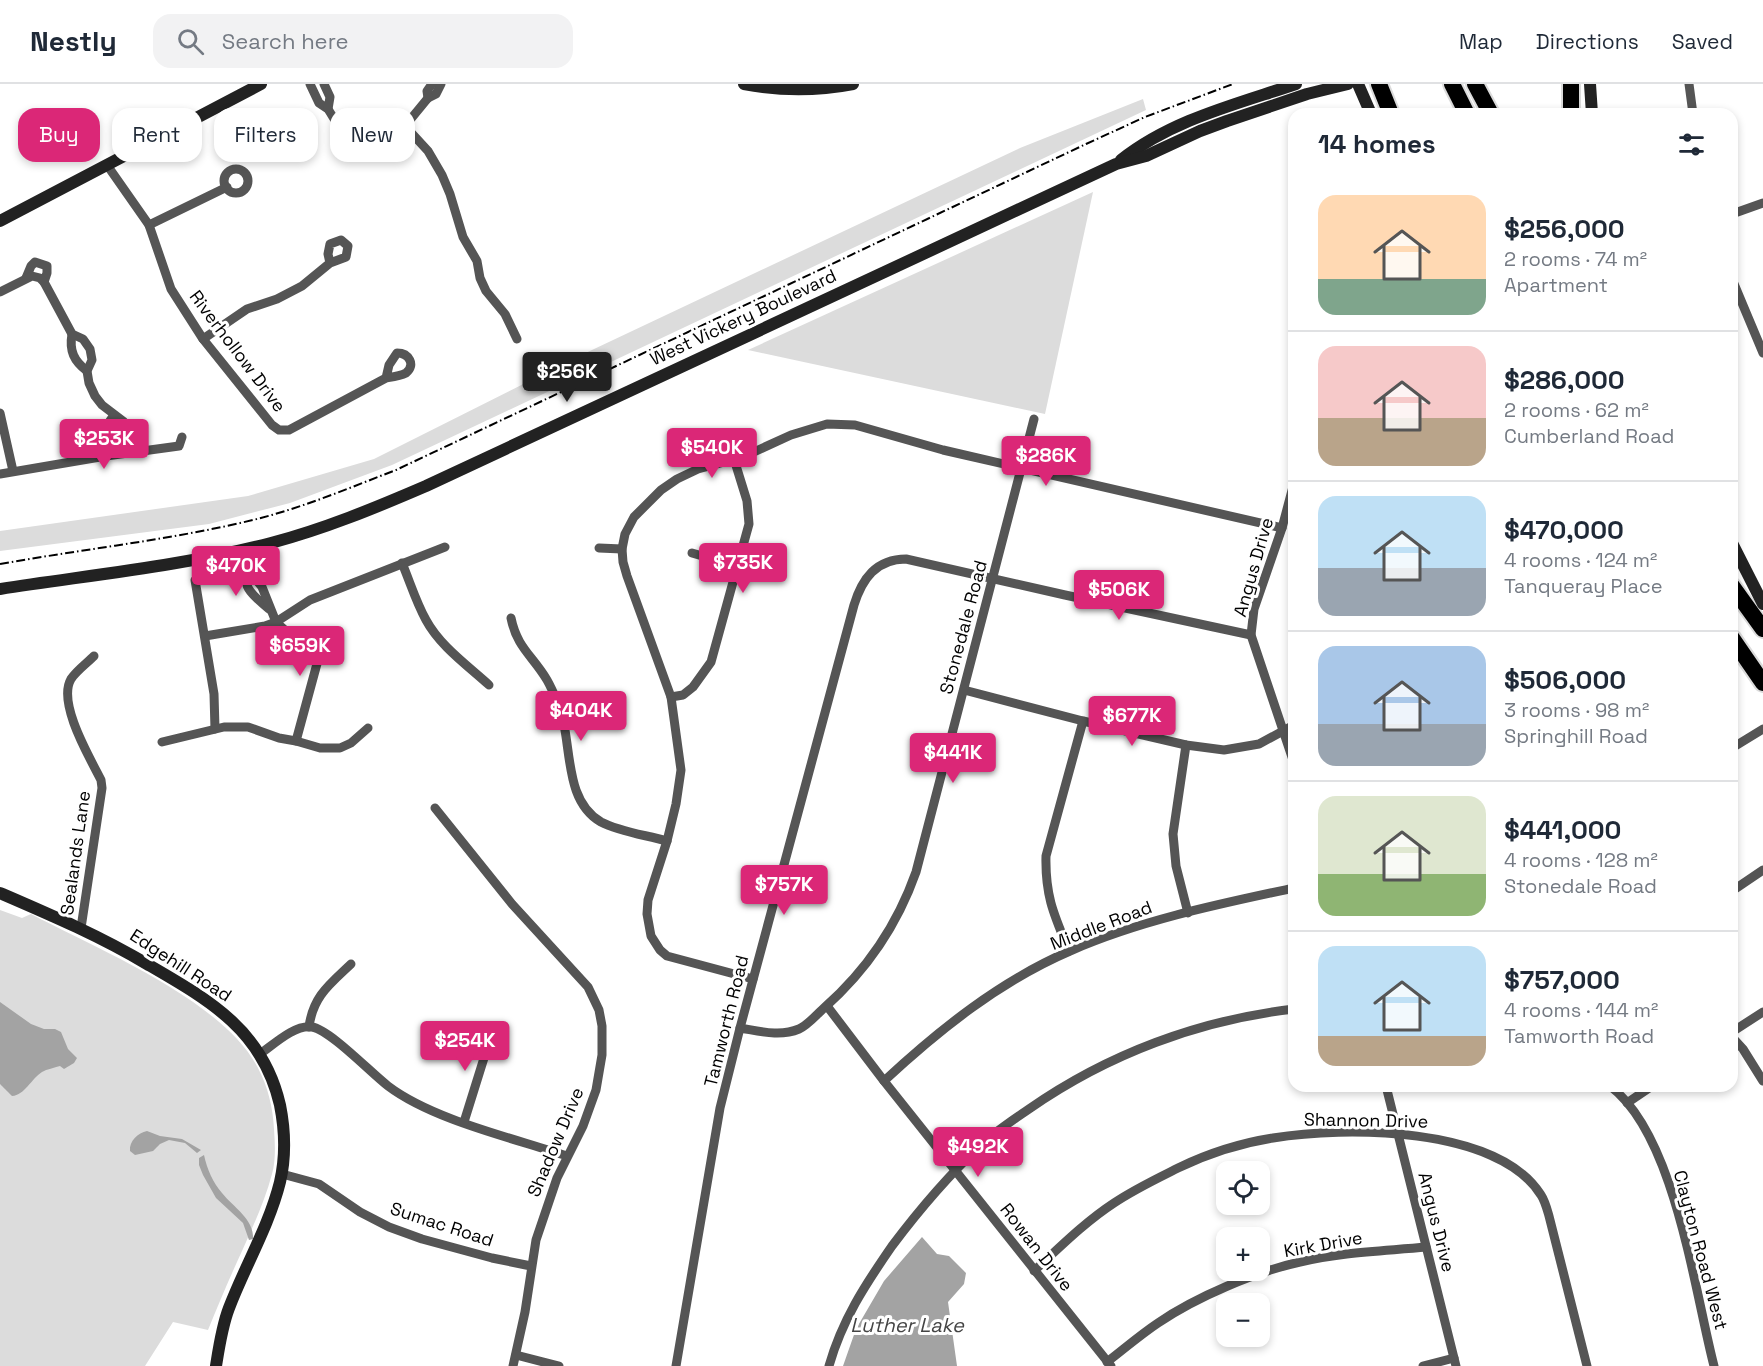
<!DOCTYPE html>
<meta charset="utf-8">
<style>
:root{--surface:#fff;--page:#f2f2f3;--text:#1f2937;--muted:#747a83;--line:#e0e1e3;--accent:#db2777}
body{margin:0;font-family:"Space Grotesk",sans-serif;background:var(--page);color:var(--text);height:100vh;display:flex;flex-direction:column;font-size:22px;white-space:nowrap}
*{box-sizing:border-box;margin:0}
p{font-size:20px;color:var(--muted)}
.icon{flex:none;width:33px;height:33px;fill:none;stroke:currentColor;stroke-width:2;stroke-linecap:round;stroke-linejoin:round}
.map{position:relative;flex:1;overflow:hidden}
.side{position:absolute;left:1288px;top:24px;width:450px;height:984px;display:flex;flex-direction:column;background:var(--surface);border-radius:18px;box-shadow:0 3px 9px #0003}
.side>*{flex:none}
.banner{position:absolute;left:18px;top:24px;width:570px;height:54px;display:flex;gap:12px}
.buttons{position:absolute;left:1216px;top:1077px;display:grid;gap:12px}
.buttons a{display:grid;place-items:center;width:54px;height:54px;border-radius:12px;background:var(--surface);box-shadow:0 3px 9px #0003;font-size:30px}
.price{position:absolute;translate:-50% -51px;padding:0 14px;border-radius:6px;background:var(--accent);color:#fff;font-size:20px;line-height:39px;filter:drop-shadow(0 2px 3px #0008)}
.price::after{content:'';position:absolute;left:50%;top:36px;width:18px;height:14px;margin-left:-9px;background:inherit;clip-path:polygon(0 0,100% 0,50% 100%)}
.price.on{background:#222;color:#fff}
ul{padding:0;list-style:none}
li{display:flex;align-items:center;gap:18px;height:150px;padding:0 30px}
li+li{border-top:2px solid var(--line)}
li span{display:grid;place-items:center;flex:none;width:168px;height:120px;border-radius:18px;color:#555}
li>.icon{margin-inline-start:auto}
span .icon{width:72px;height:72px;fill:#fffc;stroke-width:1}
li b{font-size:26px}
h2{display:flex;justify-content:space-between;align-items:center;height:72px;padding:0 30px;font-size:26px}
.tag{padding:0 21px;border-radius:18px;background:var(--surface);box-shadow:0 3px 9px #0003;font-size:21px;line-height:54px}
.tag.on{background:var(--accent);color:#fff}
header{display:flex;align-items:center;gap:36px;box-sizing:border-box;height:84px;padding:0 30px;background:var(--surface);border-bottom:2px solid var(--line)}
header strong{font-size:28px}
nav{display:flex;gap:33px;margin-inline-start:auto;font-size:21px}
.search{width:420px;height:54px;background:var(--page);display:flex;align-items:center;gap:15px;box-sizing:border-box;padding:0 21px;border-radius:18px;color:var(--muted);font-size:22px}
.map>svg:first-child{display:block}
.green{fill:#dcdcdc}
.water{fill:#a3a3a3}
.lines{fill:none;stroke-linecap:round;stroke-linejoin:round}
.highway-casing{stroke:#dbdbdb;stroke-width:20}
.street{stroke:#555;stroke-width:9}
.secondary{stroke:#222;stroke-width:12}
.highway{stroke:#000;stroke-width:16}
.rail{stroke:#000;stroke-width:2;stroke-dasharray:9 3 1.5 3;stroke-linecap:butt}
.labels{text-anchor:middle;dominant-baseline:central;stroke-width:6;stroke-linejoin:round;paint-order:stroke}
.street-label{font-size:18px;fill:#000;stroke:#fff}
.water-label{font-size:20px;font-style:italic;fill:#444;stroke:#fff}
</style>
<header>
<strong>Nestly</strong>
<div class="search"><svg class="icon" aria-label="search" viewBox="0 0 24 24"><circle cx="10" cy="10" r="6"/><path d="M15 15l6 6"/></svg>Search here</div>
<nav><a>Map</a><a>Directions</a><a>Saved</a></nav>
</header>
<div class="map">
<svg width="1763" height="1282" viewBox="0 0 1763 1282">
<rect width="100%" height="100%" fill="#fff"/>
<g class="green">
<path d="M1143,15L1146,26L392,381L290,419L209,440L0,467V447L248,412L374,375L575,274L1020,64Z"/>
<path d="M1093,108L1045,330L748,266Z"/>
<path d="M0,826L22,834L31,830C97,865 223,916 258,984C268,1003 273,1024 274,1045C275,1060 276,1076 272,1090C265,1117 253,1142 242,1167C230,1193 219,1219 208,1246L173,1238L145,1282H0Z"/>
</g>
<g class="water">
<path d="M0,918L31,940L44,945H55L61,948L68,965L77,974L74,979L64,985L60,982C54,984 47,985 42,988C31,995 25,1011 12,1012L0,1000Z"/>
<path d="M147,1047L160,1052L182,1055L201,1066L197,1069L185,1059L169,1056L160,1060L153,1067L135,1071L130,1067C129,1057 138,1049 147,1047Z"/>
<path d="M204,1071C207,1085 213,1099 222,1109C233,1123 254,1135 253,1155L249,1156L243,1139L216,1114L203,1091L199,1081V1074Z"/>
<path d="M922,1153L937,1170L949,1172L966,1189L964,1200L948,1218L957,1282H843L856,1245L884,1197Z"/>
</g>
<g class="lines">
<defs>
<g id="highway">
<path d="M1379,0L1391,30"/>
<path d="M1452,0L1467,30"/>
<path d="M1475,0L1491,30"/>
<path d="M1571,0V30"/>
<path d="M1732,502L1763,545"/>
<path d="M1732,554L1763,599"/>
</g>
</defs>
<use href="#highway" class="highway-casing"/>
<g class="street">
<path d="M310,0L319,19L328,25L336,38L345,46L361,54L377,55L388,54L405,42L428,14L436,10L441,0"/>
<path d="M324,0L330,13L328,25"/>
<path d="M1689,0L1693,30"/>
<path d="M428,14L427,7L432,0"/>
<path d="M405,42L428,67L442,91L450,110L463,153L477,177L480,194L486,207L505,230L517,255"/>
<path d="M107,81L149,141L171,205L203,255L272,341L279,346H289L386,294C392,293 400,292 406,289C416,281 409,269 397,269L389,281L386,294"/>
<circle cx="236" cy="97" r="12"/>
<path d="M1732,130L1763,119"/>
<path d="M149,141L227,103"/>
<path d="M26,194L31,182L35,178L47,182V189L44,198"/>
<path d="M1732,195L1763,269"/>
<path d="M0,208L32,192L40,194L44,198L72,250L83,255L90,265L92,276L87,287L89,299L95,312L102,321L123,337L129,344L133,369"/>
<path d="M72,250C69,267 74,277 87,287"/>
<path d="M203,255L247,225L277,215L302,202L330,179L346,173L348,162L341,156L330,160L328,170L330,179"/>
<path d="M0,329L13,387"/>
<path d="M106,372C103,353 102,347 114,331"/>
<path d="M0,390L106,372L179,362L182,353"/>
<path d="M1294,399L1282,444L1254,525L1251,551L1294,679"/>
<path d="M599,464L622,465"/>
<path d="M242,465C249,501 237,499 269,525"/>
<path d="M692,469L737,482"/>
<path d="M402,479C410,498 416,518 426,536C440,562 467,581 489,601"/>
<path d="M245,482L262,503L276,538L318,576L296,657"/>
<path d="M195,496L214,610L215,645"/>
<path d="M511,534C517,564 533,572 547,596C551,603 554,610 557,617C574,655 561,715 601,738C620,748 646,751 667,757"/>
<path d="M205,552L265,542L276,538L310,516L445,463"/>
<path d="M964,606L1083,637L1186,661L1224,666L1259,660L1294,641"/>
<path d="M671,613L683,611L693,603L711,578L749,440L747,417L734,375"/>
<path d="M162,658L224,643H248L279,654L296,657L320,664H340L351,659L368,644"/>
<path d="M1186,661L1173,750L1176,782L1188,829"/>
<path d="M1732,664L1763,645"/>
<path d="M435,724L512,820L588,903L599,926L602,942V971L596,1006L583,1042L557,1094L536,1156L525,1228L513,1282"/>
<path d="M1732,807L1763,786"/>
<path d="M81,844L102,704L101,696C90,674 57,619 71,595C76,587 87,579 94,572"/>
<path d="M1069,867C1054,831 1045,812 1046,772L1083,637"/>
<path d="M753,895L667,872L660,866L651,852L647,830L648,816L667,757L676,720L681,686L671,613L627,492L623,478L622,465L625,450L634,433L661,406L677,395L698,385L743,373L791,351L827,340L855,341L943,366L1282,444"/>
<path d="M827,922L884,997L1111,1282"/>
<path d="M309,943C313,912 330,900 351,880"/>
<path d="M740,944C759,947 780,953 799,945C808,941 817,930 824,924C867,886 897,842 916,788L1034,335"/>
<path d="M1732,948L1763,928"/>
<path d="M1732,953L1743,965L1763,997"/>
<path d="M260,970C273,961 295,940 312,943C330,946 370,988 388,1002C433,1036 513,1054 567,1072"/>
<path d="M884,997C939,946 1000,897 1070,867C1141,836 1219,820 1294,804"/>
<path d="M1386,1002L1456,1282"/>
<path d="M1610,1002C1675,1051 1694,1205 1714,1282"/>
<path d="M1627,1019L1652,1002"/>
<path d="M464,1038L484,974L489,966L499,959"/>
<path d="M282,1090L319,1100L360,1128L389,1143L422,1155L492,1174L531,1182"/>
<path d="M1034,1187C1060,1163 1085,1138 1114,1119C1133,1106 1156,1095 1178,1084C1207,1070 1241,1059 1273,1054C1343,1042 1498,1042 1541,1111C1545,1117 1547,1125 1549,1132L1587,1282"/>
<path d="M516,1271L559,1282"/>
<path d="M1107,1278C1124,1265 1140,1251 1158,1239C1196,1213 1255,1188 1300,1178C1341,1168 1384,1167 1426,1163"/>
<path d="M676,1282L720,1024L740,944L854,521C862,495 876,475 906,475L1065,511L1251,551"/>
<path d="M829,1282C842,1236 865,1201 892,1162C919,1126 949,1091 982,1060C996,1047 1013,1036 1029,1025C1108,970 1199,936 1294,925"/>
<path d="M1423,1282L1454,1274"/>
</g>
<g class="secondary">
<path d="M744,0C780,7 817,7 853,0"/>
<path d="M1358,0L1371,30"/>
<path d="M1590,0L1592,30"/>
<path d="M1121,76C1171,36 1237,20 1296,0"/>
<path d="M0,137L261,0"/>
<path d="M1732,459L1763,520"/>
<path d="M0,505C90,491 183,482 271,459C324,445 375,424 426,402L1116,80L1146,72L1200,47L1227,37L1307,10L1348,0"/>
<path d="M0,809C51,831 100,852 147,880C209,916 263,946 280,1021C285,1046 286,1072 280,1098C269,1142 245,1182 229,1224C222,1242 219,1263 216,1282"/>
</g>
<use href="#highway" class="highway"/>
<path class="rail" d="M0,480C84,465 170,456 253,436C302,424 349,404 396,386L1086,60L1145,33L1233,0"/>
</g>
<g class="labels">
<g class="street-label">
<text transform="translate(743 233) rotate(-25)">West Vickery Boulevard</text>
<text transform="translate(238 267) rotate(53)">Riverhollow Drive</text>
<text transform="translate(1253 483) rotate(-74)">Angus Drive</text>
<text transform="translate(963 543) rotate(-75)">Stonedale Road</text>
<text transform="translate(75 769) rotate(-82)">Sealands Lane</text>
<text transform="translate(1101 841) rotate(-21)">Middle Road</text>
<text transform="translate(181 881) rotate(33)">Edgehill Road</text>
<text transform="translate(726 937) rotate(-76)">Tamworth Road</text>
<text transform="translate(1366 1036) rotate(1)">Shannon Drive</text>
<text transform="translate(555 1058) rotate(-67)">Shadow Drive</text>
<text transform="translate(1437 1138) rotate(76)">Angus Drive</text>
<text transform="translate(442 1140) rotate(18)">Sumac Road</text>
<text transform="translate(1323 1160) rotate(-10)">Kirk Drive</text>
<text transform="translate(1037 1163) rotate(52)">Rowan Drive</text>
<text transform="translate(1701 1166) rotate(75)">Clayton Road West</text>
</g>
<g class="water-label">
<text x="907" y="1241">Luther Lake</text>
</g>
</g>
</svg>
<div class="buttons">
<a><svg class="icon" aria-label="locate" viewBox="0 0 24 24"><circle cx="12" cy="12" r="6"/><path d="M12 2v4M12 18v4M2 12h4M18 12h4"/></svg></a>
<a>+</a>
<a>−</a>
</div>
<b class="price on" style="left:567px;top:319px">$256K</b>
<b class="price" style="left:104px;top:386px">$253K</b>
<b class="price" style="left:712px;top:395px">$540K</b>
<b class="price" style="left:1046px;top:403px">$286K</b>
<b class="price" style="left:743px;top:510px">$735K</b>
<b class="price" style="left:236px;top:513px">$470K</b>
<b class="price" style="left:1119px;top:537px">$506K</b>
<b class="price" style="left:300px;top:593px">$659K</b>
<b class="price" style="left:581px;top:658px">$404K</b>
<b class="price" style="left:1132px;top:663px">$677K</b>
<b class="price" style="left:953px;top:700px">$441K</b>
<b class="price" style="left:784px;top:832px">$757K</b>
<b class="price" style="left:465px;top:988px">$254K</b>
<b class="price" style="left:978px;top:1094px">$492K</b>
<div class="banner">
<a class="tag on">Buy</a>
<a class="tag">Rent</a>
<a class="tag">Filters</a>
<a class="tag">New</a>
</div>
<section class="side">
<h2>14 homes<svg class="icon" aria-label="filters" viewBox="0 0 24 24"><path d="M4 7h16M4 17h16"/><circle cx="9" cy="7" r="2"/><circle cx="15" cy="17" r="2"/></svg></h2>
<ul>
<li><span style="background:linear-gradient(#ffd9b3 70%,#7fa58c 0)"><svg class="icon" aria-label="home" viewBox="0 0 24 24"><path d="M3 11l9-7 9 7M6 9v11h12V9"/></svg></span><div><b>$256,000</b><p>2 rooms · 74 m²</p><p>Apartment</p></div></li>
<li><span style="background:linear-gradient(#f6c9c9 60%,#b9a48a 0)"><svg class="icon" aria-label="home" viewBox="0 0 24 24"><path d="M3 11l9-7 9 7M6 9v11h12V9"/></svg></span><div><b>$286,000</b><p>2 rooms · 62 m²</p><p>Cumberland Road</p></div></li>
<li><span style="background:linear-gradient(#bfe0f5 60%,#9aa5b1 0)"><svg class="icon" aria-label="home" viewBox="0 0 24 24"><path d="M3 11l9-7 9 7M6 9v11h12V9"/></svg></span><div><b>$470,000</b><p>4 rooms · 124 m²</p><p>Tanqueray Place</p></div></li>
<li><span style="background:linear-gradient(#a9c7e8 65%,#9aa5b1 0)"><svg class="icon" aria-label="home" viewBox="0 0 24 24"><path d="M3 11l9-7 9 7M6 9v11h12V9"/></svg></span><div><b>$506,000</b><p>3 rooms · 98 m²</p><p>Springhill Road</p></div></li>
<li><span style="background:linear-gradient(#dfe7d0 65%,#8fb573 0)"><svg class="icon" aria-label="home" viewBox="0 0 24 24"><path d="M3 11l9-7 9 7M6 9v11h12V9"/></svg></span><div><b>$441,000</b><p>4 rooms · 128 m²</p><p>Stonedale Road</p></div></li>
<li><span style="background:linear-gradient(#bfe0f5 75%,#b9a48a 0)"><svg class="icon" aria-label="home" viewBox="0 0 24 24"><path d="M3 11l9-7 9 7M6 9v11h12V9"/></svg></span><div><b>$757,000</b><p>4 rooms · 144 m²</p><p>Tamworth Road</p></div></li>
</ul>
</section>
</div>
